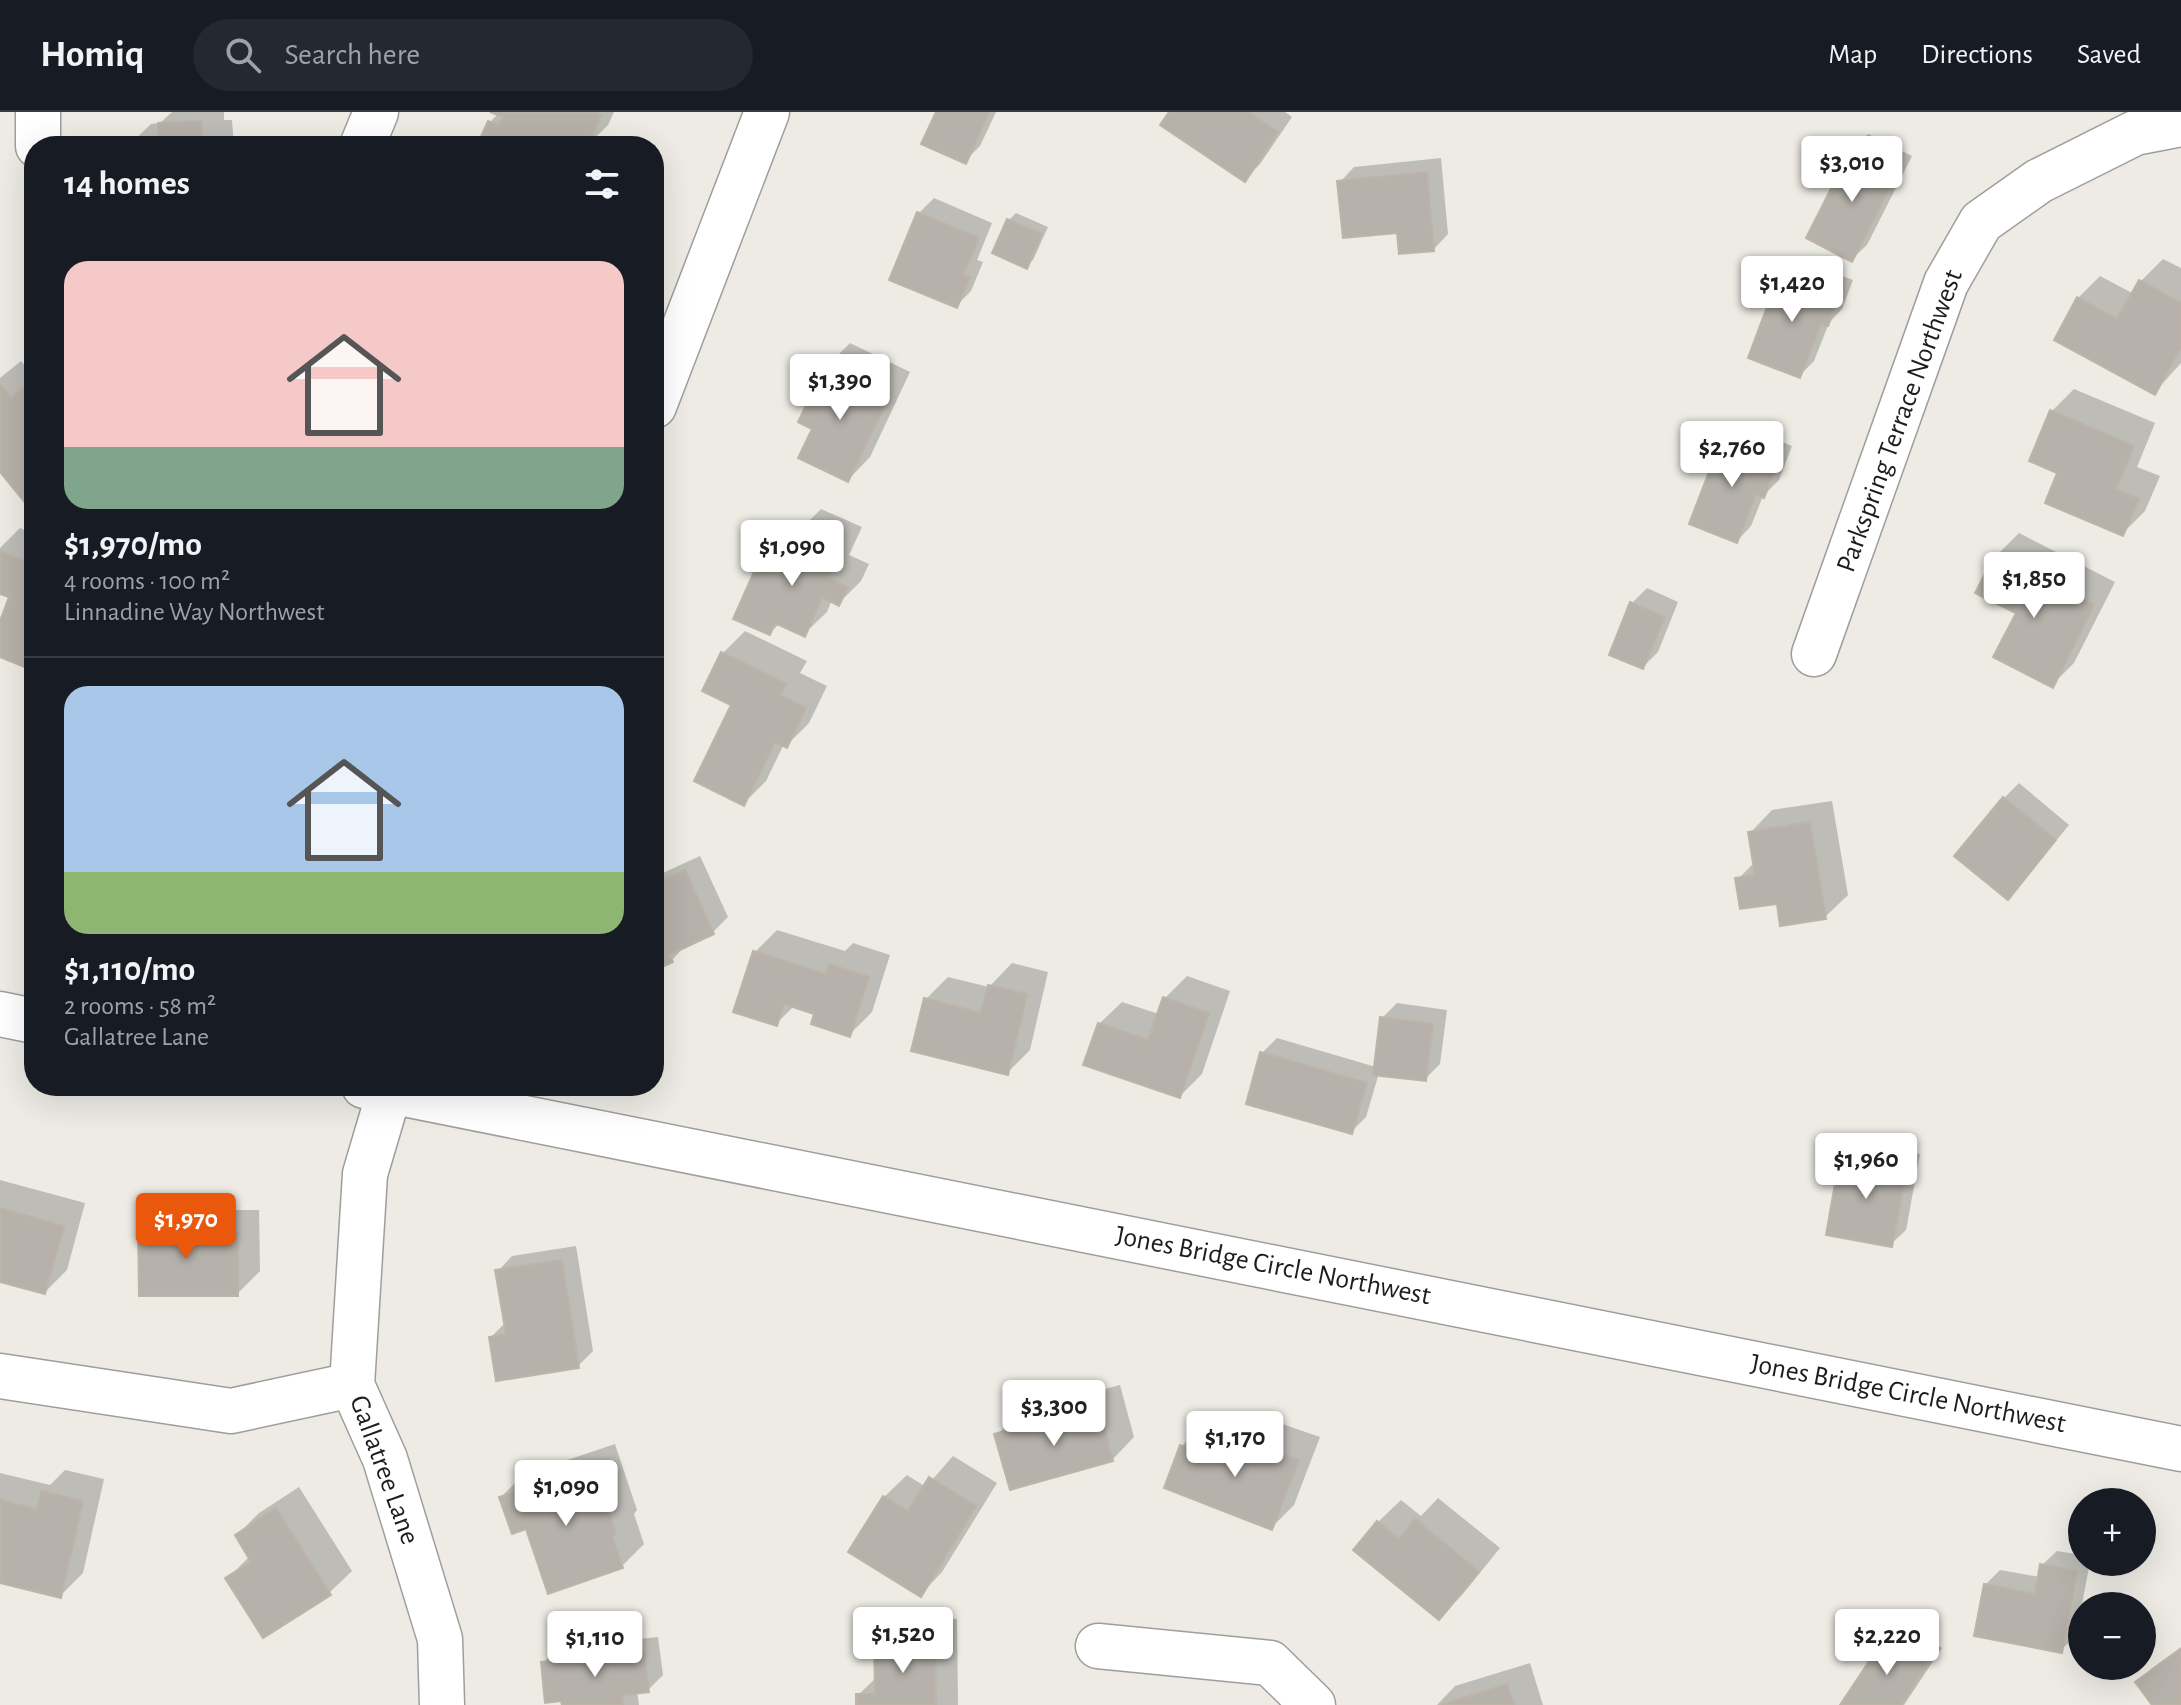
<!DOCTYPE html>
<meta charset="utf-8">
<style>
:root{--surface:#171b24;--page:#242831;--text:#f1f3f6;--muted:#9ea1a6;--line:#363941;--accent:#ea580c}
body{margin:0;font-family:"Alegreya Sans",sans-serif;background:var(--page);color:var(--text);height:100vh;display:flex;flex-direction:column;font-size:30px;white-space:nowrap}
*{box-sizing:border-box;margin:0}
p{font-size:26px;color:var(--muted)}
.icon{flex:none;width:44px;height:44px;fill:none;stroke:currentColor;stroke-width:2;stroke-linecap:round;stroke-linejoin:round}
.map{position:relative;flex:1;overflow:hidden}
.drawer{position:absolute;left:24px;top:24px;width:640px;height:960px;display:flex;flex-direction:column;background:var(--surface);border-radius:32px;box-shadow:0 8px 32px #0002}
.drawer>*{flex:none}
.controls{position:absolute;left:2068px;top:1376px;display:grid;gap:16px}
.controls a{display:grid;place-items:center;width:88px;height:88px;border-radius:50%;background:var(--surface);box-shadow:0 8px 32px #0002;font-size:40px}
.price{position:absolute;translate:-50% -68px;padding:0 18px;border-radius:8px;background:#fff;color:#222;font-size:26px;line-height:52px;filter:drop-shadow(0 2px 4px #0008)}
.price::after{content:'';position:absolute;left:50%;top:48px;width:24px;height:18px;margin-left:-12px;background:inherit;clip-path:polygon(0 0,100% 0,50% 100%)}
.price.current{background:var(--accent);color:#fff}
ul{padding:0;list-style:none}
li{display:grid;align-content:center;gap:16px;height:424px;padding:0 40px}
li+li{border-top:2px solid var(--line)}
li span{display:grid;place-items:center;height:248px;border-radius:24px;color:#555}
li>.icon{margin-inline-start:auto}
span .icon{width:144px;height:144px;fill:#fffc;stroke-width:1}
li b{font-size:34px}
h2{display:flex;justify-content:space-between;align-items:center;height:96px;padding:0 40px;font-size:34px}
header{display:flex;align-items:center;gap:48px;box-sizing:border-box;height:112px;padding:0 40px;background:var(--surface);border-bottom:2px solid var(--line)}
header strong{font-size:38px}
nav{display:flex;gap:44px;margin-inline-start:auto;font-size:28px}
.search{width:560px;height:72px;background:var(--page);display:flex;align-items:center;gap:20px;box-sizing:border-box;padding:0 28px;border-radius:44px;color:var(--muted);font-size:30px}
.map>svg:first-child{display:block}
.shadow{fill:#0003}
.building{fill:#b6b1aa;stroke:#bdb4a8;stroke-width:2}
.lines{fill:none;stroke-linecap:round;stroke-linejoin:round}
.minor-casing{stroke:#9e9e9e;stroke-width:47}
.minor{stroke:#fff;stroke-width:44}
.labels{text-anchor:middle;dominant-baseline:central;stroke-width:6;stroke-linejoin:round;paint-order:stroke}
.street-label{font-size:28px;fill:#1d1d1d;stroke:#fff}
</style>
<header>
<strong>Homiq</strong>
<div class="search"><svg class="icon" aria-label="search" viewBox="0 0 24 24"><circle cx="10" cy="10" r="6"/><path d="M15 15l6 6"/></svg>Search here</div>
<nav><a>Map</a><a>Directions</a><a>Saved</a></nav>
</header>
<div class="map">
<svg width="2181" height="1593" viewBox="0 0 2181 1593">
<rect width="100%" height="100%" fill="#edebe4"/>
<g class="shadow">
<path d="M172,0H224V8H232L234,34H128L151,12L160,11Z"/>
<path d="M496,0H614L608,13L587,34H485L490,10L499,1Z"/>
<path d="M938,0H996L980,34L965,49Z"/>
<path d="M1171,0H1285L1292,5L1260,52L1245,67Z"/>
<path d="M1868,22L1912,44L1867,133L1852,147L1854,37Z"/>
<path d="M1441,46L1448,122L1434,137L1398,119L1340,70L1354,55Z"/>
<path d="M934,86L992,111L977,148L983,150L971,179L956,194L919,101Z"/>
<path d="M1016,101L1048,115L1033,148L1026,154L1009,108Z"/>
<path d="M1797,147L1853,168L1842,197L1829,211L1814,249L1799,264L1782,162Z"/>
<path d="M2163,147L2181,156V251L2154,281L2078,186L2100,164L2134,182L2141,169Z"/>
<path d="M850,231L910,260L870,345L848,368L814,316L828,253Z"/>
<path d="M21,249L34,265V394L0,357V266Z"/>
<path d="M2074,277L2155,311L2137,355L2160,364L2145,399L2123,421L2060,360L2052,299Z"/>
<path d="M1739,312L1792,334L1779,368L1763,384L1751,414L1737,429L1724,327Z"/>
<path d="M821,397L862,415L849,443L869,452L861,469L839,491L832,488L827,500L804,522L780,511L770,521L758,454L781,432L791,436L799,419Z"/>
<path d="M20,416L34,422V556L0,543V515L12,484L0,480V436Z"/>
<path d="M2019,421L2115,470L2074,551L2052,573L2018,500L1996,444Z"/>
<path d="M1647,476L1678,490L1658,540L1643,555L1632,491Z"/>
<path d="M745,519L807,549L800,561L827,574L809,611L786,634L784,632L766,669L743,692L734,592L723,541Z"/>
<path d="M2019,671L2069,713L2022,770L2004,686Z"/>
<path d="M1832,689L1848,783L1825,805L1778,789L1738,767L1755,750L1750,721L1772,698Z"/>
<path d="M700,744L728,805L713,820L686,833L672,848L654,857V765Z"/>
<path d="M777,818L845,839L853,831L890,843L872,900L850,922L816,900L795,893L776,912L755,840Z"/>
<path d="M1012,851L1048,860L1030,938L1007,961L926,887L948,865L989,875Z"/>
<path d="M1187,864L1230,879L1202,962L1180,984L1099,912L1122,890L1159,902L1164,887Z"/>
<path d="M1397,891L1447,898L1440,952L1425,967L1379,961L1366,1005L1351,1020L1262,941L1277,926L1376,955L1382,906Z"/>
<path d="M1857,1029L1920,1042L1906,1118L1891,1132L1842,1044Z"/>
<path d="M0,1068L85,1091L67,1158L45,1180L0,1168Z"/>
<path d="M162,1087L216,1088V1098H259L260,1159L237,1182L140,1110Z"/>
<path d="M576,1134L593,1239L578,1254L491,1225L506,1210L498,1159L512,1144Z"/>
<path d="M1120,1273L1134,1325L1112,1348L997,1323L1019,1300Z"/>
<path d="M1248,1300L1320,1325L1294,1393L1272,1415L1182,1334L1204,1312L1228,1321Z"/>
<path d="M615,1332L637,1398L634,1402L644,1432L622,1454L527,1414L501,1385L523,1363Z"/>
<path d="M953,1344L997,1371L942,1460L920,1483L884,1385L907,1363L926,1375Z"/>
<path d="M65,1358L104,1367L83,1461L61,1483L0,1469V1361L50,1373Z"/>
<path d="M299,1375L352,1459L329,1481L227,1467L250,1444L237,1423L259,1401Z"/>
<path d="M1438,1386L1500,1436L1462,1483L1439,1506L1378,1410L1401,1388L1421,1404Z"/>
<path d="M2057,1439L2082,1443V1450H2090L2076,1524L2061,1538L1985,1473L2000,1458L2040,1465L2042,1453Z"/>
<path d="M957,1507L958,1593H858V1583L877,1565L876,1531L898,1509Z"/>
<path d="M1903,1510L1942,1536L1904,1593H1842L1888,1525Z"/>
<path d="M658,1525L663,1563L648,1578L637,1579L639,1593H564L543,1551L558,1536Z"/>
<path d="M2181,1535V1593H2154L2138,1570L2152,1556Z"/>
<path d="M1530,1551L1543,1593H1437L1455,1574Z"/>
</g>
<g class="building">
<path d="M490,0H593L601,3L588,34L572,31L570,34H483L485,31L479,29L488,9L499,13L503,5Z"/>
<path d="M936,0H989L966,52L921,32Z"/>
<path d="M1169,0H1248L1278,20L1245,70L1160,13Z"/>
<path d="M201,9L203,30L210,29L211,34H126L159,32L158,11Z"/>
<path d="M1852,35L1898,59L1852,150L1806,126Z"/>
<path d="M1427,60L1434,139L1399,142L1397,121L1343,126L1337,69Z"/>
<path d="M917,100L979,126L963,163L970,165L957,196L889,168Z"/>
<path d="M1007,107L1042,122L1027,157L992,141Z"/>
<path d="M1780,160L1840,183L1828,214L1821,212L1800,266L1748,246Z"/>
<path d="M2139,168L2181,191V235L2155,283L2054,228L2077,185L2117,207Z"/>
<path d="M826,252L890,283L848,370L798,346L812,317L798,310Z"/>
<path d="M34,267V396L31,398L0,360V272L11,286Z"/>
<path d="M2050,298L2134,334L2116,377L2139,387L2123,424L2045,391L2057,361L2029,349Z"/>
<path d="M1722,326L1779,348L1764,386L1756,382L1737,431L1689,412Z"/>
<path d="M797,418L841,438L828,466L848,475L839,494L822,485L805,525L775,511L770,523L733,507L757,453L777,462Z"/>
<path d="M0,439L29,451L34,439V559L0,545V509L9,485L0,482Z"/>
<path d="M1995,442L2094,493L2053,576L1993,545L2016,501L1975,481Z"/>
<path d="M1630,490L1665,505L1643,557L1609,543Z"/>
<path d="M721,540L786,572L780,583L806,596L787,636L775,630L744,694L694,669L731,593L702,579Z"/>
<path d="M2003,685L2056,728L2008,788L1954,744Z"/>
<path d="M1810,710L1826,807L1780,814L1777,792L1740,797L1735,766L1755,763L1748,720Z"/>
<path d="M685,758L714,822L669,843L673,850L654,859V772Z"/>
<path d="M753,839L826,862L829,852L869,865L850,925L811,912L814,902L784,892L777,914L733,900Z"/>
<path d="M988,873L1027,882L1008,963L911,939L924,886L981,901Z"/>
<path d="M1163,885L1209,901L1180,986L1083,953L1098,911L1148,928Z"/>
<path d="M1380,905L1433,912L1426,969L1373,963Z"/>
<path d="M1260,940L1367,971L1352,1022L1246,992Z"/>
<path d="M1840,1043L1907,1056L1892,1135L1826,1123Z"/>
<path d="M0,1096L64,1114L45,1182L0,1170Z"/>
<path d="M138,1109H194L195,1120H238V1184H139Z"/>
<path d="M562,1148L579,1256L496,1269L489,1225L506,1222L495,1158Z"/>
<path d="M1098,1294L1113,1349L1010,1378L994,1322Z"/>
<path d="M1224,1321L1299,1348L1272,1418L1164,1376L1180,1333L1215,1346Z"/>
<path d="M593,1353L616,1422L612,1424L623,1456L548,1482L526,1417L512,1422L499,1385Z"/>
<path d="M929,1365L976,1394L921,1485L848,1440L883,1384L908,1399Z"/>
<path d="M41,1379L83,1389L61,1486L0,1471V1388L37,1397Z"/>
<path d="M276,1396L331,1483L263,1526L225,1466L251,1450L235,1423Z"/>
<path d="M1415,1407L1479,1460L1439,1508L1353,1438L1377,1409L1399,1427Z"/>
<path d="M2040,1452L2077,1459L2062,1541L1974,1524L1984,1472L2035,1482Z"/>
<path d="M1886,1524L1928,1552L1901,1593H1840Z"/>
<path d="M935,1529L936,1593H856V1582H875L874,1530Z"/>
<path d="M2181,1537V1593H2152L2135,1570Z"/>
<path d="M644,1539L649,1580L622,1583L623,1593H562L561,1589L545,1591L541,1550Z"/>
<path d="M1507,1572L1514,1593H1441Z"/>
</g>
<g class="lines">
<defs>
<g id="minor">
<path d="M38,34V0"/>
<path d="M362,34L376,0"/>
<path d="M654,294L767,0"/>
<path d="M1814,542L1946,171L1981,110L2039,69L2135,21L2181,12"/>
<path d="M0,902L34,909"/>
<path d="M364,974L2181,1337"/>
<path d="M391,974L365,1062L352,1273L385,1347L440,1527L442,1593"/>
<path d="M0,1264L231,1299L352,1273"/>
<path d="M1098,1534L1270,1551L1313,1593"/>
</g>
</defs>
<use href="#minor" class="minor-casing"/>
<use href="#minor" class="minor"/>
</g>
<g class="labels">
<g class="street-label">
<text transform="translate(1900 309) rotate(-70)">Parkspring Terrace Northwest</text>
<text transform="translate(1273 1154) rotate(11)">Jones Bridge Circle Northwest</text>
<text transform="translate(1908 1282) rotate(11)">Jones Bridge Circle Northwest</text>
<text transform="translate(384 1358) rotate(70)">Gallatree Lane</text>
</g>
</g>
</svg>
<div class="controls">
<a>+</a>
<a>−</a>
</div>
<b class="price" style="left:1852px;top:92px">$3,010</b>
<b class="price" style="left:1792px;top:212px">$1,420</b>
<b class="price" style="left:840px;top:310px">$1,390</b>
<b class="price" style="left:1732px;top:377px">$2,760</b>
<b class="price" style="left:792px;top:476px">$1,090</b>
<b class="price" style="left:2034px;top:508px">$1,850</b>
<b class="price" style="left:1866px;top:1089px">$1,960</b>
<b class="price current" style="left:186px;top:1149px">$1,970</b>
<b class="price" style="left:1054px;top:1336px">$3,300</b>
<b class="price" style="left:1235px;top:1367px">$1,170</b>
<b class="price" style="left:566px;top:1416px">$1,090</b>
<b class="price" style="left:903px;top:1563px">$1,520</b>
<b class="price" style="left:1887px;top:1565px">$2,220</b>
<b class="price" style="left:595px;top:1567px">$1,110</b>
<section class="drawer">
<h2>14 homes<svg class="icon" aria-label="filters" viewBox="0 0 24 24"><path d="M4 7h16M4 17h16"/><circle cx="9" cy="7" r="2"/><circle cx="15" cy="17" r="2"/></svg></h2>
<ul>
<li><span style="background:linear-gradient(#f6c9c9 75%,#7fa58c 0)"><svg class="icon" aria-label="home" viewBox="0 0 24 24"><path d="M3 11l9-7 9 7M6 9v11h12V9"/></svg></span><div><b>$1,970/mo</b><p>4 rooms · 100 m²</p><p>Linnadine Way Northwest</p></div></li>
<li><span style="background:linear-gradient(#a9c7e8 75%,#8fb573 0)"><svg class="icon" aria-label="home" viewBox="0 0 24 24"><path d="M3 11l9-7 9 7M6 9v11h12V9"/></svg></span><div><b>$1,110/mo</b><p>2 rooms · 58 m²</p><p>Gallatree Lane</p></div></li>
</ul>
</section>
</div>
